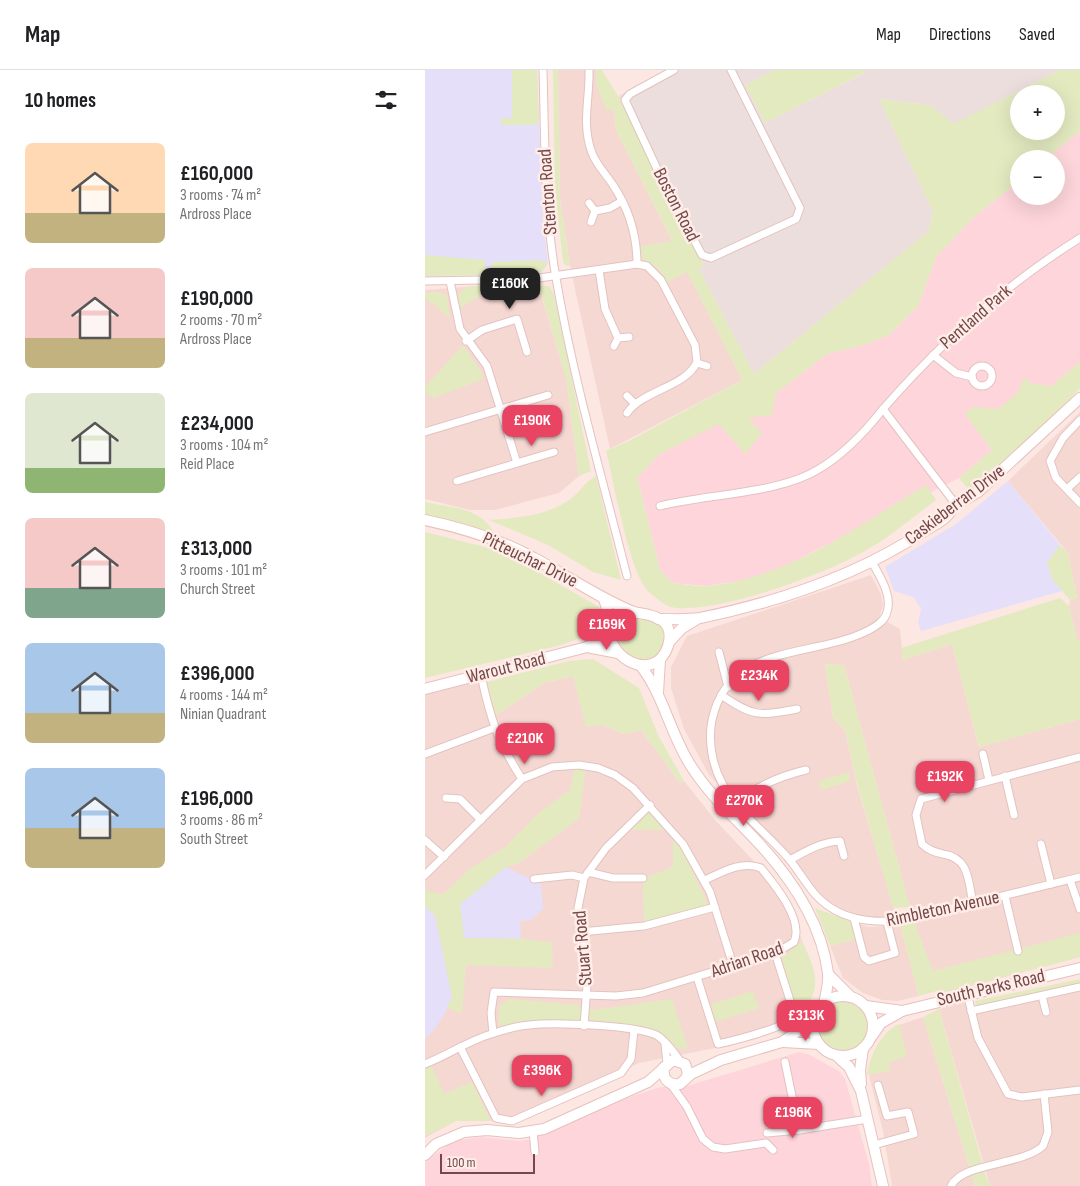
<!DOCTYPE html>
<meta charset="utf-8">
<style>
:root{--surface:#fff;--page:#f6f6f6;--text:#202124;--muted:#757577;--line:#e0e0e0;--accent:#ea4463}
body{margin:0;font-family:"Sofia Sans Condensed",sans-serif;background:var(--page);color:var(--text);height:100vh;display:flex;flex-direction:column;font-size:19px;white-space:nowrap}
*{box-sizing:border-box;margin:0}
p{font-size:16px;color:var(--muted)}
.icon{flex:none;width:28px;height:28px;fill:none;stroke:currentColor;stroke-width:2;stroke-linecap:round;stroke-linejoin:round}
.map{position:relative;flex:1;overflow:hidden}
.details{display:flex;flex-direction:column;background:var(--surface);width:425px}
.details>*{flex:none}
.controls{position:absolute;left:585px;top:15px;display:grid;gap:10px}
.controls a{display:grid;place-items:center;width:55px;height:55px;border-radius:50%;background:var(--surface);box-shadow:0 5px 20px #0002;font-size:25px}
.scale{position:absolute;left:15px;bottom:12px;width:95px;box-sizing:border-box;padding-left:5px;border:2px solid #75484a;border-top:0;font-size:14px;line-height:18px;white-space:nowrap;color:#75484a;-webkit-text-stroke:4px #ffede8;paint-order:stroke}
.price{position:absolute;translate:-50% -42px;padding:0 11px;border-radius:10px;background:var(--accent);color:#fff;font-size:16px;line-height:32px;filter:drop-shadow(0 1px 2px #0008)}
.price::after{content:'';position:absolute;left:50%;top:30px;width:15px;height:11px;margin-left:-8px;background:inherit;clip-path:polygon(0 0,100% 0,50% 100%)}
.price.current{background:#222;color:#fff}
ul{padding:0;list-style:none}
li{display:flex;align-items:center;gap:15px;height:125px;padding:0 25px}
li span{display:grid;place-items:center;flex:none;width:140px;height:100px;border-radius:8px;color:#555}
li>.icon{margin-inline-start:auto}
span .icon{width:60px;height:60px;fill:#fffc;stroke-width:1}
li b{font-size:21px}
h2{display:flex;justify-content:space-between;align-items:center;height:60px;padding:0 25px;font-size:21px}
header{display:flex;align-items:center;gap:30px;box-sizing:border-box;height:70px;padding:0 25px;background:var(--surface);border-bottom:1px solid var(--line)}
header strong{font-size:24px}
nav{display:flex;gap:28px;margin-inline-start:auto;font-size:18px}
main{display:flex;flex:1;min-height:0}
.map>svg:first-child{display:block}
.residential{fill:#f6d8d3}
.commercial{fill:#fdd5da}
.industrial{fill:#ebdedd}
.education{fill:#e5dff9}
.green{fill:#e3eac0;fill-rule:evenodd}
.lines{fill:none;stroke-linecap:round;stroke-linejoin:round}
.street-casing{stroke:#e3c2c0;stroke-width:9}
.secondary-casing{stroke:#e8c0bd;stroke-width:12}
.street{stroke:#fff;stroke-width:7}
.secondary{stroke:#fff;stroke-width:10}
.labels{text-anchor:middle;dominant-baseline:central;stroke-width:5;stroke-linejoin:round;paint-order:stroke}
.street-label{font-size:19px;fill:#75484a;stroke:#ffede8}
</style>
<header>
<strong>Map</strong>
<nav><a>Map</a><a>Directions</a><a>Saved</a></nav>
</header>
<main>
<section class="details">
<h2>10 homes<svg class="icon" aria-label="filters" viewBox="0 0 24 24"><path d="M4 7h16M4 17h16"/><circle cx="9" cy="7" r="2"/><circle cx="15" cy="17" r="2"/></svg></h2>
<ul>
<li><span style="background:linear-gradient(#ffd9b3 70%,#c2b280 0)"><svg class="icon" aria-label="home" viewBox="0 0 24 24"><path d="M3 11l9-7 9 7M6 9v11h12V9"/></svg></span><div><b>£160,000</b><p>3 rooms · 74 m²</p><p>Ardross Place</p></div></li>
<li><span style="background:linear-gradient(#f6c9c9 70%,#c2b280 0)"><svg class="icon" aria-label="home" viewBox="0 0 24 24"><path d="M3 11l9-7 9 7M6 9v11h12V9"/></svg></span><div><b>£190,000</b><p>2 rooms · 70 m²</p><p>Ardross Place</p></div></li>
<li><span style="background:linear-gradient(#dfe7d0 75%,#8fb573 0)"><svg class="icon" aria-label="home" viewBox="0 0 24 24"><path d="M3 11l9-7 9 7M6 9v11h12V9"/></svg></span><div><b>£234,000</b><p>3 rooms · 104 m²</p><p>Reid Place</p></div></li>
<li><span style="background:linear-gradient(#f6c9c9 70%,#7fa58c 0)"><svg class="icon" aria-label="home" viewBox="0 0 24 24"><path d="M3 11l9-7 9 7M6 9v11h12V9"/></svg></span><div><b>£313,000</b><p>3 rooms · 101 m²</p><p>Church Street</p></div></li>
<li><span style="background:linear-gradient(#a9c7e8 70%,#c2b280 0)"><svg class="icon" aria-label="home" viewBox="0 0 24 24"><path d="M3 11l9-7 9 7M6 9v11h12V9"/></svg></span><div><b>£396,000</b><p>4 rooms · 144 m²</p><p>Ninian Quadrant</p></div></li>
<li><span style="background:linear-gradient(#a9c7e8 60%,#c2b280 0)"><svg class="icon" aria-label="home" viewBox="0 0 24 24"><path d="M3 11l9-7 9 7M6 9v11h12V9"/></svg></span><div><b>£196,000</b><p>3 rooms · 86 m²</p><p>South Street</p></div></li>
</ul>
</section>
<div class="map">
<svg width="655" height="1116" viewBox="0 0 655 1116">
<rect width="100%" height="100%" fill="#fde7e2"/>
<g class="residential">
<path d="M133,0H171V13L189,40L191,60L317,310L185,379L145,196L135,129Z"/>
<path d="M78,214H113L141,308L154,406L134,423L70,440H45L0,429V220Z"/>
<path d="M655,342V570H652L644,536L645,530L652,528L643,483L583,411Z"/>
<path d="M446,505L456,524L458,536L454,547L475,559L478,590L527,574L554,677L655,649V887L516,924L489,852L419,595L400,594L408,648L420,660L432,716L471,846L455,848L423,844L397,831L363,789L284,705L259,659L246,618V597L262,566Z"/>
<path d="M148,606L178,655L199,664L216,660L255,713L259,711L292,752L353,817L372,854L383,891L378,944L352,959L300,976L214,993L153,1023L83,1051H31L0,1068V623L47,610L62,612L71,645L119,613Z"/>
<path d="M428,852L444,857L475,855L494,926L473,931L457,930L438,923L418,908L405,876L430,869Z"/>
<path d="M655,917V1116H565L514,939L539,933L546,941Z"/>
<path d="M498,947L550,1116H467L458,1061L444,1006L459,974L471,956Z"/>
</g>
<g class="commercial">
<path d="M655,61V292L626,316L608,314L573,339L541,344L567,380L534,408L354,499L321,510L280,516L248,513L235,500L212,407L235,384L351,323L402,284L439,275L464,265L493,236L511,187L550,146L594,111V126H631V89H621Z"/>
<path d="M374,982L385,985L415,1002L420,1009L444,1094L447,1116H0V1092L28,1071L57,1067L94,1071L107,1069L171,1040L211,1025L236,1017L262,1016Z"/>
</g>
<path class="industrial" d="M242,0H350L320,15L340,53L440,3L439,0H635L528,55L505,35L454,29L508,141L504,161L329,304L274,199L279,195L193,26Z"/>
<g class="education">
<path d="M0,0H112L118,153L123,193L117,202L0,206Z"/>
<path d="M583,411L635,475L622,492L627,509L637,521L496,561L493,552L496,538L488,527L469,521L460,497L531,454Z"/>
<path d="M81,797L116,814L118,839L106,850L95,851L96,869L39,868L35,834Z"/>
<path d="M0,836L10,845L27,927L18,947L7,962L0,968Z"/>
</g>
<g class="green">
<path d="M87,0H112L114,51L110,55H76V48H87Z"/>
<path d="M128,0H133L135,129L145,196L140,195L138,191L130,119Z"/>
<path d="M171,0H177L193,26L279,195L274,199L329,304L504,161L508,141L454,29L505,35L528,54L635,0H655V61L621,89H594V111L550,146L511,187L493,236L464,265L439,275L402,284L351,323L347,345L324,348L337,363L320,384L294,354L235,384L212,407L235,500L248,513C259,514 271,517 282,516C364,508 433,456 501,415L511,430C488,447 465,467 440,481C400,504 289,546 245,537C239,535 226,524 221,519C203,495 189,413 181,381L204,371L317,310L262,202L242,212L232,198L217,190L216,176L247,171L191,60L189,40H181L171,13ZM594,24H631V61H594Z"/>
<path d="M350,0H439L441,2L340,53L320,15Z"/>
<path d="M0,185L60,190L61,205L0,206Z"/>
<path d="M114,190L123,193C117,211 83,204 67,205V192Z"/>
<path d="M78,214L124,216L129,224L166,401L154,406L141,308L115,220L60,223L35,238L33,225L41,217Z"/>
<path d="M13,222L22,225L25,248L0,228V223Z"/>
<path d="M38,275L56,301L58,309L8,328L0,322V317Z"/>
<path d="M655,292V318L620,354L545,421L534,408L567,380L540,344L547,337L573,339L593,323L599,308L608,314L626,316Z"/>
<path d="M171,406L196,510L168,502L123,475L64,450C91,448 121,446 144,430C155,423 159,412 171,406Z"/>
<path d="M0,432C27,438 57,437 70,465L41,455L0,446Z"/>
<path d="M0,462L76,481L174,537L178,548L171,563L132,576L0,608Z"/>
<path d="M635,475L643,483L652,528L645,530L627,509L622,492Z"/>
<path d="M635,528L644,536L652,570H655V649L554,677L527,574L478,590L476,578Z"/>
<path d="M210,547L233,552L240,561C237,600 209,597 189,570C190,555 194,548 210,547Z"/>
<path d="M168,589L214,618L234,667L259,711L255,713L216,660L199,664L178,655L161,657L148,606L119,613L71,645L62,612L144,591Z"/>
<path d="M400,594L419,595L485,837L468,838L432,714L420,660L408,648Z"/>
<path d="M90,652L93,668L79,676L72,657Z"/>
<path d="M150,695L161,696L154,748L94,793L81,797L35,834L39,868L96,869L127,872L128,898L41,895L37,943L22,938L27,927L10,845L0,836V819L4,822L18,824L46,798L79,778L116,741L145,720Z"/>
<path d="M423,702L426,711L396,720L393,711Z"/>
<path d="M225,735L248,760L283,834L267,843L219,856L218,808L248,797V760H197Z"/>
<path d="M390,838L428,852L430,869L405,876Z"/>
<path d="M489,852L508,901L655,863V886L645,890L515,923V920L494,926L475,855Z"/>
<path d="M377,871C386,891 397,911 385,931C381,938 379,943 373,947L355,889Z"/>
<path d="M655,909V915L552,937L550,931Z"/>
<path d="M328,921L334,938L287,953L282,936Z"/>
<path d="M84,929L154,935L169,940L247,929L263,979L251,978L236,962L110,950L74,956V936Z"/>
<circle cx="418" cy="956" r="25"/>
<path d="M514,939L560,1103L565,1116H550L498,947Z"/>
<path d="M474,954L482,986L464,992L466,1000L442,1005C445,986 455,963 474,954Z"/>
<path d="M7,996L19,1024L47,1012L66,1051H31L0,1066V999Z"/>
</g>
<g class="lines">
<defs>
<g id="street">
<path d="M118,0C120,69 119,139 131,208C148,308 177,407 202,506"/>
<path d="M164,0C165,28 156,54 167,83C172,96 181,104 188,115C204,139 212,165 212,194"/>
<path d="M249,0L205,24L200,30L233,101L277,185L286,188L371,149L375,138L306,0"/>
<path d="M164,133L170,141"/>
<path d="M170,141L185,138L197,131"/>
<path d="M166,152L170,141"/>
<path d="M174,200L180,239L193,268L189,276"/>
<path d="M0,211L107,209L212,194L222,196L236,210L270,275L272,292C261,317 218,320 202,343"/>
<path d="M25,211L35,259L62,296L92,393"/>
<path d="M193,268L204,267"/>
<path d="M41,271L57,260L92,249L102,282"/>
<path d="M508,285L531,303L547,307"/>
<path d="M272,293L282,296"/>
<circle cx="557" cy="306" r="10"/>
<path d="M202,326L209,333"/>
<path d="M655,350L638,368L625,391L631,408L655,433"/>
<path d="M0,362L123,325"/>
<path d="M32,411L129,382"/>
<path d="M642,419L655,407"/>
<path d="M529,432L458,339C516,272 580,215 655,168"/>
<path d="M235,436C281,424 354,424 394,399C419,384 440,362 458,339"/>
<path d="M447,492C455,507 469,527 461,545C458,552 451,556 444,560C389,589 304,571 287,650C283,670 287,695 297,713C313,743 342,763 364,789C373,800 380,812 389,823C412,850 445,854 479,850L655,807"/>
<path d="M294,582L303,617"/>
<path d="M56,605C65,648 73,672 97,709"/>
<path d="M296,625C329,647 333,646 372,639"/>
<path d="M0,684L69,658"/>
<path d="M558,684L564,710"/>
<path d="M580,706L589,745"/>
<path d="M21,728L35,729L56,750"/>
<path d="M310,732C333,716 354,706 381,700"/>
<path d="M0,770L19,787"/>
<path d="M616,774L626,814"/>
<path d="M365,790C381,781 396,772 415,771L419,786"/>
<path d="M163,802L188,808H218"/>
<path d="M0,805L97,709L127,697L154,695L173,698L190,705L208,718L258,774L285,822L308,895"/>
<path d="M109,809L147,805L159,808"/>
<path d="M645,810L655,839"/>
<path d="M580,826L593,881"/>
<path d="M548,834C543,811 545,788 518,784C509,782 503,780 497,774L491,745L496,729L655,687"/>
<path d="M429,848L439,887L444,891L470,883L462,852"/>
<path d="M156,862L219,856L290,837"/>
<path d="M272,907L293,974C307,971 354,959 363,951C367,948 368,945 368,940L350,883"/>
<path d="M542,923L553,968L583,1024L597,1027L655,1020"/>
<path d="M617,926L621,942"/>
<path d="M546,941L655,917"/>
<path d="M159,956L163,902L153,838L159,808L181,778L225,735"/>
<path d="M68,963L66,943L69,922L191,926L218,923L352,882L369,872C379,850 350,815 336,798C317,790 297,802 280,810"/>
<path d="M240,974L242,994"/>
<path d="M35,977L71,1048L87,1051L196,1003L206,989L209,960"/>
<path d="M360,992L374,1060L443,1049"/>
<path d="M0,994C23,985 43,971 66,964C78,960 91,956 104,955C128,952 214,955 233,966C242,972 250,984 256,992"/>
<path d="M245,1013L262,1037L278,1069L288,1077L300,1079L341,1073L348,1080"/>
<path d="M108,1061L110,1082"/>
<path d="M342,1063L374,1060"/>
<path d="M449,1075L489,1064L483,1042L462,1046L453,1015"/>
<path d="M526,1116C538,1092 596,1096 618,1076L623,1062L619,1024"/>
</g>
<g id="secondary">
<path d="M0,450C38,458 75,469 109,488C143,506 175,529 211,543"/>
<path d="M179,529L187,554"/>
<path d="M206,542C216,543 231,545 239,552C251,564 242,589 227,594C195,604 161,548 206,542Z"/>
<path d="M233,549C247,549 262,550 275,548C353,532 431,506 498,462C510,454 527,448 529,432L538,431L553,422L655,328"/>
<path d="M245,571L256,559L272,549"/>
<path d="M162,577L193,583"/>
<path d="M215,595C239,625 245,664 266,696C283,723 305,743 326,765C362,802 396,850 403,903C404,913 401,924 399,933"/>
<path d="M0,619L162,577L179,568L184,562"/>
<path d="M233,623L235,590"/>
<path d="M403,904L426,927"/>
<circle cx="418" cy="956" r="30"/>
<path d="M441,936L477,941"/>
<path d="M447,966L456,953L477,941L655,898"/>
<path d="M358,972L394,974"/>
<path d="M412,986L424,997L436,1021L458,1116"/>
<path d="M239,997C237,1008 243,1016 255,1014L266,1004L296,990L357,972L389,950"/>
<path d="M436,1014L435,1000L438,978"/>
<path d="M0,1085L11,1074L39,1062L62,1060L94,1063L119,1059L223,1012L248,990L260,994L263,1003L261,1008"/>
</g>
</defs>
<use href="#street" class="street-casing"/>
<use href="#secondary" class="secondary-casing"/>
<use href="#street" class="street"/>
<use href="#secondary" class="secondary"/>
</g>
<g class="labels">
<g class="street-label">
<text transform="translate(123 122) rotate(-94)">Stenton Road</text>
<text transform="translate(251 135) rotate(63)">Boston Road</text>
<text transform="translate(551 247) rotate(-41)">Pentland Park</text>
<text transform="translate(530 435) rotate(-37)">Caskieberran Drive</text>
<text transform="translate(105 490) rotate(26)">Pitteuchar Drive</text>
<text transform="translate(81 598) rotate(-14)">Warout Road</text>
<text transform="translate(518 839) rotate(-12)">Rimbleton Avenue</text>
<text transform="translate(158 878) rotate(-95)">Stuart Road</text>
<text transform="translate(322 890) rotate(-19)">Adrian Road</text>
<text transform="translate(566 918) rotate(-13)">South Parks Road</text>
</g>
</g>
</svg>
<div class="controls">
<a>+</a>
<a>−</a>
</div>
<div class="scale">100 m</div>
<b class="price current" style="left:85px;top:240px">£160K</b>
<b class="price" style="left:107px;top:377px">£190K</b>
<b class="price" style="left:182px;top:581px">£169K</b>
<b class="price" style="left:334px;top:632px">£234K</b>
<b class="price" style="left:100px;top:695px">£210K</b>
<b class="price" style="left:520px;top:733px">£192K</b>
<b class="price" style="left:319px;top:757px">£270K</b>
<b class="price" style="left:381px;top:972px">£313K</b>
<b class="price" style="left:117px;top:1027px">£396K</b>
<b class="price" style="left:368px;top:1069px">£196K</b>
</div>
</main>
